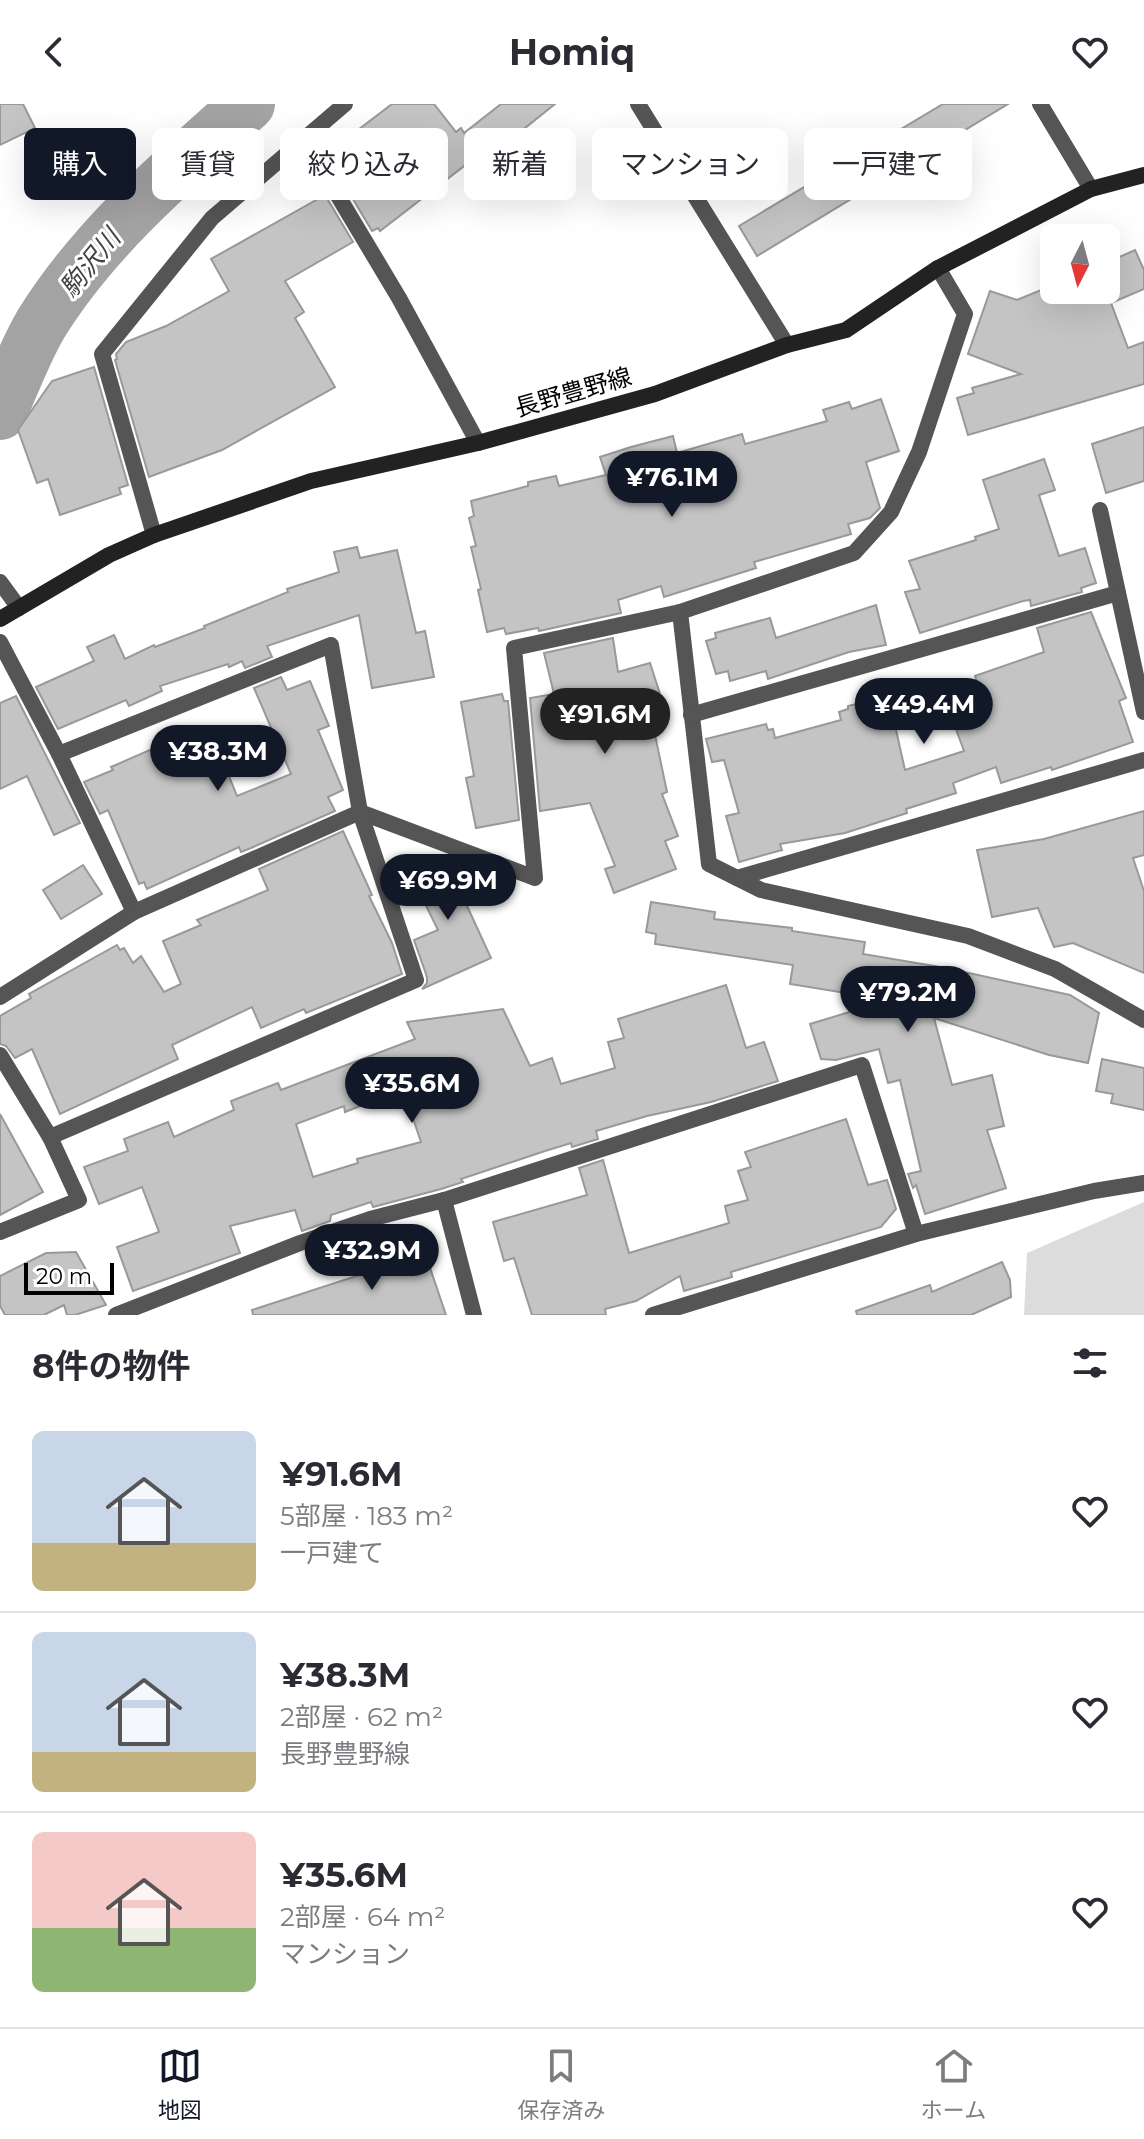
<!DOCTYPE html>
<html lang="ja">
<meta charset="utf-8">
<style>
:root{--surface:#fff;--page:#f2f2f3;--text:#2b2b33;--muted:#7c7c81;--line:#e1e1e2;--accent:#111827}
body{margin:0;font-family:Montserrat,"Noto Sans JP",sans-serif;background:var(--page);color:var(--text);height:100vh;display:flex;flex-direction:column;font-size:30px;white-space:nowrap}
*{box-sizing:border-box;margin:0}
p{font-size:26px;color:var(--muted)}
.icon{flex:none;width:44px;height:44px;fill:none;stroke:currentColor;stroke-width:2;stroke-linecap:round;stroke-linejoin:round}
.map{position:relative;height:1211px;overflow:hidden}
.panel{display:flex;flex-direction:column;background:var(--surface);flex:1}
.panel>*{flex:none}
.top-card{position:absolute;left:24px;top:24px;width:1096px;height:72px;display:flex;gap:16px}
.needle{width:52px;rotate:186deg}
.tools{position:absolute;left:1040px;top:120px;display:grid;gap:16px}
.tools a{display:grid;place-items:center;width:80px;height:80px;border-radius:12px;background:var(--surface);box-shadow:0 8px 32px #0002;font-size:40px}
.scale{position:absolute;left:24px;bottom:20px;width:90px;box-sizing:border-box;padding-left:8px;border:4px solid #000;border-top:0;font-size:22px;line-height:28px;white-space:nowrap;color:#000;-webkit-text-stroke:6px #fff;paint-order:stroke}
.price{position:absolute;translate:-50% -68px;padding:0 18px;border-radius:28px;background:var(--accent);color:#fff;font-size:26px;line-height:52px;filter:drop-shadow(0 2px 4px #0008)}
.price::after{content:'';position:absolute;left:50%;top:48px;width:24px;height:18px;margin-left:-12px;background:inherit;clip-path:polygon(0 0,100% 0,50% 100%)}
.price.current{background:#222;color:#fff}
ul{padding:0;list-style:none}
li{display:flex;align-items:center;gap:24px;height:200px;padding:0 32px}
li+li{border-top:2px solid var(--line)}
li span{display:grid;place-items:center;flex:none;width:224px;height:160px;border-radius:12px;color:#555}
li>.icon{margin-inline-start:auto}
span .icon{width:96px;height:96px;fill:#fffc;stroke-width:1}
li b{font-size:34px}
h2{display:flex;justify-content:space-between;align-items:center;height:96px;padding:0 32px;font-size:34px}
.tag{padding:0 28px;border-radius:12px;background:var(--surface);box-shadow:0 8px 32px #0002;font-size:28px;line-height:72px}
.tag.current{background:var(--accent);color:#fff}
header{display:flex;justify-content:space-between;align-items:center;height:104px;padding:0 32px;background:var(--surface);font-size:36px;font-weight:700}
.dock{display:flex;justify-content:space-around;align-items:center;height:112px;border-top:2px solid var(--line);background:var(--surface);font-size:22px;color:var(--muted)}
.dock a{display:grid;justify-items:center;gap:4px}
.dock .current{color:var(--accent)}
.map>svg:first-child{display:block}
.green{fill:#dcdcdc}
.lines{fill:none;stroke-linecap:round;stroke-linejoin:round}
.river{stroke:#a3a3a3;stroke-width:54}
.building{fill:#c4c4c4;stroke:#999;stroke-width:2;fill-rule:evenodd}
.minor{stroke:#555;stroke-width:16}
.secondary{stroke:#222;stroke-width:16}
.labels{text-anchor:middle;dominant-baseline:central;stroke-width:6;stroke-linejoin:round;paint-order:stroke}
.street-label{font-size:24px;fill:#000;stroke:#fff}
.water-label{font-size:26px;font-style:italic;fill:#444;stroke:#fff}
</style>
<header><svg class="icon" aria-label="back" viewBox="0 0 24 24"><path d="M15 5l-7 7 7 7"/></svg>Homiq<svg class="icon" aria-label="heart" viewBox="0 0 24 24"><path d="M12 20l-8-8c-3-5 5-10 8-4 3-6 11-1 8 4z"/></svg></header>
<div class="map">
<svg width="1144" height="1211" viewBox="0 0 1144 1211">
<rect width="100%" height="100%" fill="#fff"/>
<path class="green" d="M1144,1098V1211H1024L1027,1149Z"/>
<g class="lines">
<path class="river" d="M0,309C13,280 25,247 41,220C94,134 174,66 248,0"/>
</g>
<g class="building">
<path d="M0,0H23L35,24L0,41Z"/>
<path d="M392,0H434L456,28L461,24L464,29L501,0H555L490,52L485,46L380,127L378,124L372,127L344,80L355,74L333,45Z"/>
<path d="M943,0H1008L757,152L739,122Z"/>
<path d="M325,91L353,138L285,177L304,208L295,214L335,283L222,346L149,373L115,256L117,255L116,250L126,238L166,222L229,187L211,155Z"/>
<path d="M1135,146L1144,166V185L1111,199L1128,244L1144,238V280L968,331L957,294L974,289L972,284L1021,270L968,250L990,187L1017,196L1041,186H1106V159Z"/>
<path d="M94,263L128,381L119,384L121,390L60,411L48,375L37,379L18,326L52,277Z"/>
<path d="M881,295L899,347L866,358L880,404L870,414L848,420L851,430L754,458L756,464L664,493L661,482L618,496L621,509L612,511L539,527L538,524L506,530L504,524L487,528L478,486L481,485L471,443L476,442L469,414L474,412L471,397L528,382V378L556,372L559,382L606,371L600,353L631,343L673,332L677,349L742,330L745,340L827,317L823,306L849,298L852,305Z"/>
<path d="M1144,323V377L1106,389L1092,340Z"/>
<path d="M1044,355L1055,386L1039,391L1059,452L1085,444L1096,479L1081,484L1082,488L1031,502L1030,496L1023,497L920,529L905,488L920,485L909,457L976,436L975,433L999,425L983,376Z"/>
<path d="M357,443L360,454L397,446L416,529L425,527L434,573L372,584L359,511L267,542L272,553L245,564L242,557L229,563L228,560L160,582L162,587L129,602L126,596L58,625L36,583L94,557L87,543L114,531L125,555L154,541L155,543L205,524L204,522L288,488L287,485L339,468L334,448Z"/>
<path d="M876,501L886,541L849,548L768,575L766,567L730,577L728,567L716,570L706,537L716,534L715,529L770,514L776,534Z"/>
<path d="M1091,508L1126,594L1119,597L1133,638L1052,666L1051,663L1001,679L996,663L953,679L956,689L906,705L907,709L845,729L780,740L782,746L739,758L726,712L739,709L724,656L712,658L706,635L766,620L768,626L773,625L775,634L841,616L839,608L848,605V602L899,590L905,615L894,617L905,666L964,647L956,625L987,613L975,572L1044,548L1037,524Z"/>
<path d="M613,534L618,568L650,559L661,593L650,596L654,606L650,607L667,688L662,690L678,732L665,737L676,765L614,789L605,765L615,762L590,699L540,707L530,594L554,590L544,549Z"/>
<path d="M281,573L287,586L310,577L329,622L318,626L343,686L328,693L335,707L251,744L241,748L239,743L147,785L144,778L139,780L108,706L100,710L84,678L113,666L111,663L152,645L154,651L206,630L211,642L216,640L237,692L291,670L254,584Z"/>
<path d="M502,590L504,597H508L519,716L476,724L466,674L474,672L461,598Z"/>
<path d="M16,592L80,719L54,731L27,672L0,685V599Z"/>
<path d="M1144,707V751L1133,754L1144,787V869L1073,839L1054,843L1038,804L992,813L977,746L1044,735Z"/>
<path d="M343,727L372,791L369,792L392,839L402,870L306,909L304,905L261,924L252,903L172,941L178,955L60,1010L32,945L15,954L6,942L0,940V912L31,894L29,890L117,841L120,846L124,844L133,859L141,852L164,888L181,880L163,837L201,821L197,816L268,786L259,765Z"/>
<path d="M446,752L458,757L472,786L462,791L491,854L422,885L427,879V873L414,836L438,826L410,769Z"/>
<path d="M83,761L102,790L61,815L43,786Z"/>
<path d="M651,798L715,808L714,815L792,824V827L865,838L863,850L946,864L1070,891L1099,909L1088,959L1049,951L934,914L952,981L992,971L1004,1022L987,1026L1006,1084L925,1110L916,1081L913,1084L908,1070L921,1067L900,976L888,979L879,945L836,956L821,955L810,920L889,896L790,880L793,861L655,840L656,830L646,828Z"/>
<path d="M726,881L746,944L764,938L778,977L711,998L647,1012L596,1027L598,1035L572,1043L571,1039L545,1047L461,1075L463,1078L441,1085L373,1103L371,1098L331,1111L330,1117L302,1127L295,1106L230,1122L240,1149L133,1187L117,1143L159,1128L142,1083L99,1100L84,1063L128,1047L124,1035L168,1018L174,1033L234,1006L231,997L278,979L281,986L415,935L407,918L503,905L530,962L552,954L561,980L615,964L608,938L624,934L618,915ZM403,985L421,1038L357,1055L358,1059L313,1073L296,1020L344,1002L345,1008Z"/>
<path d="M1102,955L1144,964V1006L1111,999L1113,990L1096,987Z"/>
<path d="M0,1010L43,1088L0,1111Z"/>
<path d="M846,1015L868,1081L887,1076L896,1105L881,1123L731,1168L732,1173L684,1187L680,1172L636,1197L605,1205L606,1211H532L514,1154L504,1157L493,1118L587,1091L579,1064L603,1056L629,1149L729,1119L725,1102L748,1096L738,1067L751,1063L745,1048Z"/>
<path d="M423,1143L446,1211H253L252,1206L369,1168L366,1161Z"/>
<path d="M76,1148L106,1201L75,1211H67L64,1201L44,1211H5L0,1202V1172L46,1149Z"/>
<path d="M1002,1158L1010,1176L1011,1193L971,1211H857L856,1207L930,1181L932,1188Z"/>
</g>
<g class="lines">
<g class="minor">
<path d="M638,0L787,241"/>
<path d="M1040,0L1091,85"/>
<path d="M304,35L399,194L478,339"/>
<path d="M938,164L965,210L919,348L891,408L854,449L680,508L709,760L761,786L968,832L1055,865L1144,916"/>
<path d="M1100,406L1144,608"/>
<path d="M154,431L102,250L212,114L345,0"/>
<path d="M0,478L19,504"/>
<path d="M0,538L59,650L134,808L0,893"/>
<path d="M691,611L1118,489"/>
<path d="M737,774L1144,656"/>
<path d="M134,808L360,708L535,774L514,544L680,508"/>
<path d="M0,951L50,1033L79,1096L0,1128"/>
<path d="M50,1033L416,876L360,708L331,541L59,650"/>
<path d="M444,1096L474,1211"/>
<path d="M916,1130L1094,1087L1144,1079"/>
<path d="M116,1211L300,1139L370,1115L444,1096L862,961L916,1130L653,1211"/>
</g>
<path class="secondary" d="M0,515L109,451L154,431L311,377L478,339L655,290L787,241L846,226L938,164L1091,85L1144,71"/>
</g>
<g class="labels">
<g class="street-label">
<text transform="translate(573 288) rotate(-16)">長野豊野線</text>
</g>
<g class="water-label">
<text transform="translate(90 159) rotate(-51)">駒沢川</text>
</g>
</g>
</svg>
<div class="tools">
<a><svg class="needle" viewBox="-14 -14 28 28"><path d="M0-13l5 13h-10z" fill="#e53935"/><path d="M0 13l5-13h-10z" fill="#7c7c81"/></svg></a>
</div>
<div class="scale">20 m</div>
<b class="price" style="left:672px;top:415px">¥76.1M</b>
<b class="price" style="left:924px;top:642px">¥49.4M</b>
<b class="price current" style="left:605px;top:652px">¥91.6M</b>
<b class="price" style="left:218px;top:689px">¥38.3M</b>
<b class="price" style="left:448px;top:818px">¥69.9M</b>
<b class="price" style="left:908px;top:930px">¥79.2M</b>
<b class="price" style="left:412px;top:1021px">¥35.6M</b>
<b class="price" style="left:372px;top:1188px">¥32.9M</b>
<div class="top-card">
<a class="tag current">購入</a>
<a class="tag">賃貸</a>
<a class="tag">絞り込み</a>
<a class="tag">新着</a>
<a class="tag">マンション</a>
<a class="tag">一戸建て</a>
</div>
</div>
<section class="panel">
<h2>8件の物件<svg class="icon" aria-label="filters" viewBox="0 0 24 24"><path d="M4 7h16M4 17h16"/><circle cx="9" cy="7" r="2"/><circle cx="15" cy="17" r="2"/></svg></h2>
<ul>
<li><span style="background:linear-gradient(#c9d6e8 70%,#c2b280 0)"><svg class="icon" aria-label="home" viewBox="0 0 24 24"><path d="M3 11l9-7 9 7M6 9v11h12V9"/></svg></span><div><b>¥91.6M</b><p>5部屋 · 183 m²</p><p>一戸建て</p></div><svg class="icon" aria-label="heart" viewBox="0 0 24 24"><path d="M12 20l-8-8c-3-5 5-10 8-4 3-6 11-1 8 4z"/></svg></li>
<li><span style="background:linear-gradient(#c9d6e8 75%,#c2b280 0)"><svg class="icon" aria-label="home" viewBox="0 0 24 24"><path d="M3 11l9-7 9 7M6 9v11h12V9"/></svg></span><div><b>¥38.3M</b><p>2部屋 · 62 m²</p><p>長野豊野線</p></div><svg class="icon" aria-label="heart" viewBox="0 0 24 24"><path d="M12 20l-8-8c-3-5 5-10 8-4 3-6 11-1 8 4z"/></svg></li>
<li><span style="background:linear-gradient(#f6c9c9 60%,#8fb573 0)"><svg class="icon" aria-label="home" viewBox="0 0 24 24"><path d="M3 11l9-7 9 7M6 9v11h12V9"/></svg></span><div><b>¥35.6M</b><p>2部屋 · 64 m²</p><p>マンション</p></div><svg class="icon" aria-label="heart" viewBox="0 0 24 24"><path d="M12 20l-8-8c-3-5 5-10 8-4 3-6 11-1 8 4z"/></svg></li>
</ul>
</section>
<nav class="dock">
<a class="current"><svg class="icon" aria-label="map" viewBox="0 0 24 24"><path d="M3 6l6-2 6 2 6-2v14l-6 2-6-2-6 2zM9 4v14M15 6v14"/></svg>地図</a>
<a><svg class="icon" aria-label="saved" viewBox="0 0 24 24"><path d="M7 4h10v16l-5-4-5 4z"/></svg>保存済み</a>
<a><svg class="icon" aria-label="home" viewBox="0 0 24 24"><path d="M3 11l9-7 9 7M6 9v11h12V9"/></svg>ホーム</a>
</nav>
